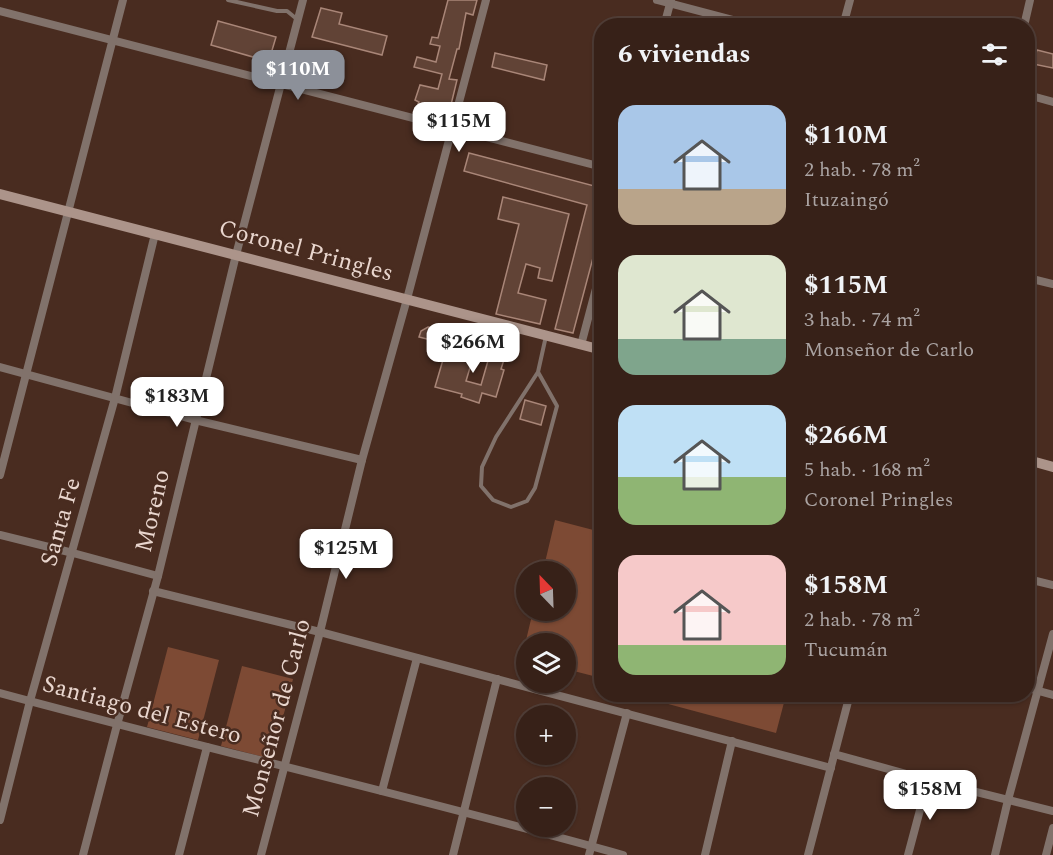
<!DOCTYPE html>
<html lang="es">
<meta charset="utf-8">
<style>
:root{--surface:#372118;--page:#422e25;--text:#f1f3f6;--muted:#aaa3a2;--line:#513e37;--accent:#8c9099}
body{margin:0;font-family:Spectral,serif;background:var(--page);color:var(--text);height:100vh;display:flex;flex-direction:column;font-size:22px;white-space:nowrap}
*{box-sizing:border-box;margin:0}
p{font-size:20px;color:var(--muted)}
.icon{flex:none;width:33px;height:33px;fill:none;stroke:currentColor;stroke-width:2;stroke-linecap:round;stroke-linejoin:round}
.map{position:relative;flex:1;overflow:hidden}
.panel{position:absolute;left:594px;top:18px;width:441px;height:684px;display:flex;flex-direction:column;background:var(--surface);border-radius:24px;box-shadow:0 2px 4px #0004,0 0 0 2px var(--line)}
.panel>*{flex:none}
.needle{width:39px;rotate:337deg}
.fabs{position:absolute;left:516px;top:561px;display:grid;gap:12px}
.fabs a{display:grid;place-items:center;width:60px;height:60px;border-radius:50%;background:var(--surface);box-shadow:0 2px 4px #0004,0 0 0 2px var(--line);font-size:30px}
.price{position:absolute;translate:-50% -51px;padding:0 14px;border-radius:12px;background:#fff;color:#222;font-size:20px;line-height:39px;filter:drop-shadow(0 2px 3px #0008)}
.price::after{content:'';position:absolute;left:50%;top:36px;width:18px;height:14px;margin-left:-9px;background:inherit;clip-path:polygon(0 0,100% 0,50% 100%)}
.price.selected{background:var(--accent);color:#fff}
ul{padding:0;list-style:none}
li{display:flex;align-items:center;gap:18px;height:150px;padding:0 24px}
li span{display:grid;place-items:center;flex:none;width:168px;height:120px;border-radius:18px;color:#555}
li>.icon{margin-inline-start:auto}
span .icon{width:72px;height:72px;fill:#fffc;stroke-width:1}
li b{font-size:26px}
h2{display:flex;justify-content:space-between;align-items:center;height:72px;padding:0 24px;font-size:26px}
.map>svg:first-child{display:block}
.green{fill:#7d4a34}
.building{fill:#614336;stroke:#a98678;stroke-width:1.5}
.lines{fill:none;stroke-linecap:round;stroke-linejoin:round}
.service{stroke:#81726b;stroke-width:4}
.minor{stroke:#81726b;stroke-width:8}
.secondary{stroke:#ac948a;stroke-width:10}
.labels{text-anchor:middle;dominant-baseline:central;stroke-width:5;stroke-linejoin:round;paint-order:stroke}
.street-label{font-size:24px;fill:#e9d6ce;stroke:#492c20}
</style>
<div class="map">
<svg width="1053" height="855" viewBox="0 0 1053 855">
<rect width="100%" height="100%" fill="#492c20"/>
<g class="green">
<path d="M555,520L601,532V678L566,669V644H526V659L522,657L533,611L566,610V572L543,571Z"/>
<path d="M168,647L219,660L198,740L147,727Z"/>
<path d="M242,666L293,679L272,759L221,746Z"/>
<path d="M659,695V694L786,695L776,733L657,701Z"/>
</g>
<g class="building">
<path d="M448,0H477L473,15L466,13L460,44L459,49H457L449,79L457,80L449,113L418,104L419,102L415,100L420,85L438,89L442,74L414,67L417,57L436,62L440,46L430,44L432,37L438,38Z"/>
<path d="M321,8L342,13L339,24L387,36L382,55L312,37Z"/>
<path d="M218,21L276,37L270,57L262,54L260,59L211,45Z"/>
<path d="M1037,50L1053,54V68L1033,64Z"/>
<path d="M495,53L547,65L544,80L492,67Z"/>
<path d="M469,153L602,188V224L573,333L555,329L587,205L464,171Z"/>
<path d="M503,197L569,214L552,281L538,278L540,268L526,264L518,293L546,300L540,324L496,314L519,224L498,219Z"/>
<path d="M428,327L450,332L447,344L419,337L421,331Z"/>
<path d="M494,340L509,344L501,369L504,370L496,397L482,393L479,403L461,397L462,394L435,387L445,353L472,361L466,381L481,385Z"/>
<path d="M525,400L546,406L541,425L520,419Z"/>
</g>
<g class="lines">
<g class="service">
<path d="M228,0L277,11H287L298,20"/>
<path d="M538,372L557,406L535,488L527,501L511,507L493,500L481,486L482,467L496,437L538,372L546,336"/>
</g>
<g class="minor">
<path d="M657,0L756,26"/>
<path d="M0,11L602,167"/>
<path d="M664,26L671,0"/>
<path d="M843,26L850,0"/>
<path d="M1024,26L1030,0"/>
<path d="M1028,95L1053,102"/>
<path d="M1028,278L1053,284"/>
<path d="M581,345L602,266"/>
<path d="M0,367L195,420L362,460"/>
<path d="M0,475L123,0"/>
<path d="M0,535L73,553L158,576"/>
<path d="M1028,579L1053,585"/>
<path d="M153,591L320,632L831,768"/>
<path d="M1028,688L1053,695"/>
<path d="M0,693C207,749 416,797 623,855"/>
<path d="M834,754L928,780L1053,811"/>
<path d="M382,791L417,658"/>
<path d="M0,820L30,701L115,398L155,234"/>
<path d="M83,855L117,725L158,576L236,255L303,0"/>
<path d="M179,855L207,747"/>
<path d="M261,855L320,632L362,460L407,299L486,0"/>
<path d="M453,855L497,679"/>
<path d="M589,855L627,713"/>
<path d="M705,855L732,741"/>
<path d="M808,855L850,694"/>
<path d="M908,855L928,780"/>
<path d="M995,855L1008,800L1053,634"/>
<path d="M1046,855L1053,828"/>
</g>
<g class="secondary">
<path d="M0,194L602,350"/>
<path d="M1028,460L1053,467"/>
</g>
</g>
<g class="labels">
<g class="street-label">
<text transform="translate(306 251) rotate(15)">Coronel Pringles</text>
<text transform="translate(153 511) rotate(-77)">Moreno</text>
<text transform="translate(61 522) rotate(-74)">Santa Fe</text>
<text transform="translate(142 710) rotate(15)">Santiago del Estero</text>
<text transform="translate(277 718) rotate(-75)">Monseñor de Carlo</text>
</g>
</g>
</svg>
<div class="fabs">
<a><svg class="needle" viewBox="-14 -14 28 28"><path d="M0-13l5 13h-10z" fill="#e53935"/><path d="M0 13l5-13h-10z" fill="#aaa3a2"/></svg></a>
<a><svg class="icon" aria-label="layers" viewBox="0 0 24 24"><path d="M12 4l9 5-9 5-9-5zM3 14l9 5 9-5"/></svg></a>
<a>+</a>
<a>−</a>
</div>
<b class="price selected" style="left:298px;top:101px">$110M</b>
<b class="price" style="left:459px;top:153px">$115M</b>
<b class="price" style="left:473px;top:374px">$266M</b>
<b class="price" style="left:177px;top:428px">$183M</b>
<b class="price" style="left:346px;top:580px">$125M</b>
<b class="price" style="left:930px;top:821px">$158M</b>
<section class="panel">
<h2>6 viviendas<svg class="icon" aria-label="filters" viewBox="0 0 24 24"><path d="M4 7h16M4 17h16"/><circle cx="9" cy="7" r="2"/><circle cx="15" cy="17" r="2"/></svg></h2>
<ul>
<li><span style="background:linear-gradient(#a9c7e8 70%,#b9a48a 0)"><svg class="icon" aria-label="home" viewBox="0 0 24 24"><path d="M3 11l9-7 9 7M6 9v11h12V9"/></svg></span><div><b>$110M</b><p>2 hab. · 78 m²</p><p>Ituzaingó</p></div></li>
<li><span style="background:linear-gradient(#dfe7d0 70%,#7fa58c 0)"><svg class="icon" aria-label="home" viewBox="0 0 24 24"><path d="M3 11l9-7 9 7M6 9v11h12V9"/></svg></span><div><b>$115M</b><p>3 hab. · 74 m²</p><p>Monseñor de Carlo</p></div></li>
<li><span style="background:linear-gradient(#bfe0f5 60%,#8fb573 0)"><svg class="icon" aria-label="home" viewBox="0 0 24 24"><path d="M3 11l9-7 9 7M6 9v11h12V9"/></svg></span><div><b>$266M</b><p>5 hab. · 168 m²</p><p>Coronel Pringles</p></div></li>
<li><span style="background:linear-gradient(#f6c9c9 75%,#8fb573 0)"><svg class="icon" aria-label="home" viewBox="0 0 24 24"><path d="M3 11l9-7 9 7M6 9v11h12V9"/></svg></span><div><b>$158M</b><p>2 hab. · 78 m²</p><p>Tucumán</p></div></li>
</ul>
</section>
</div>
